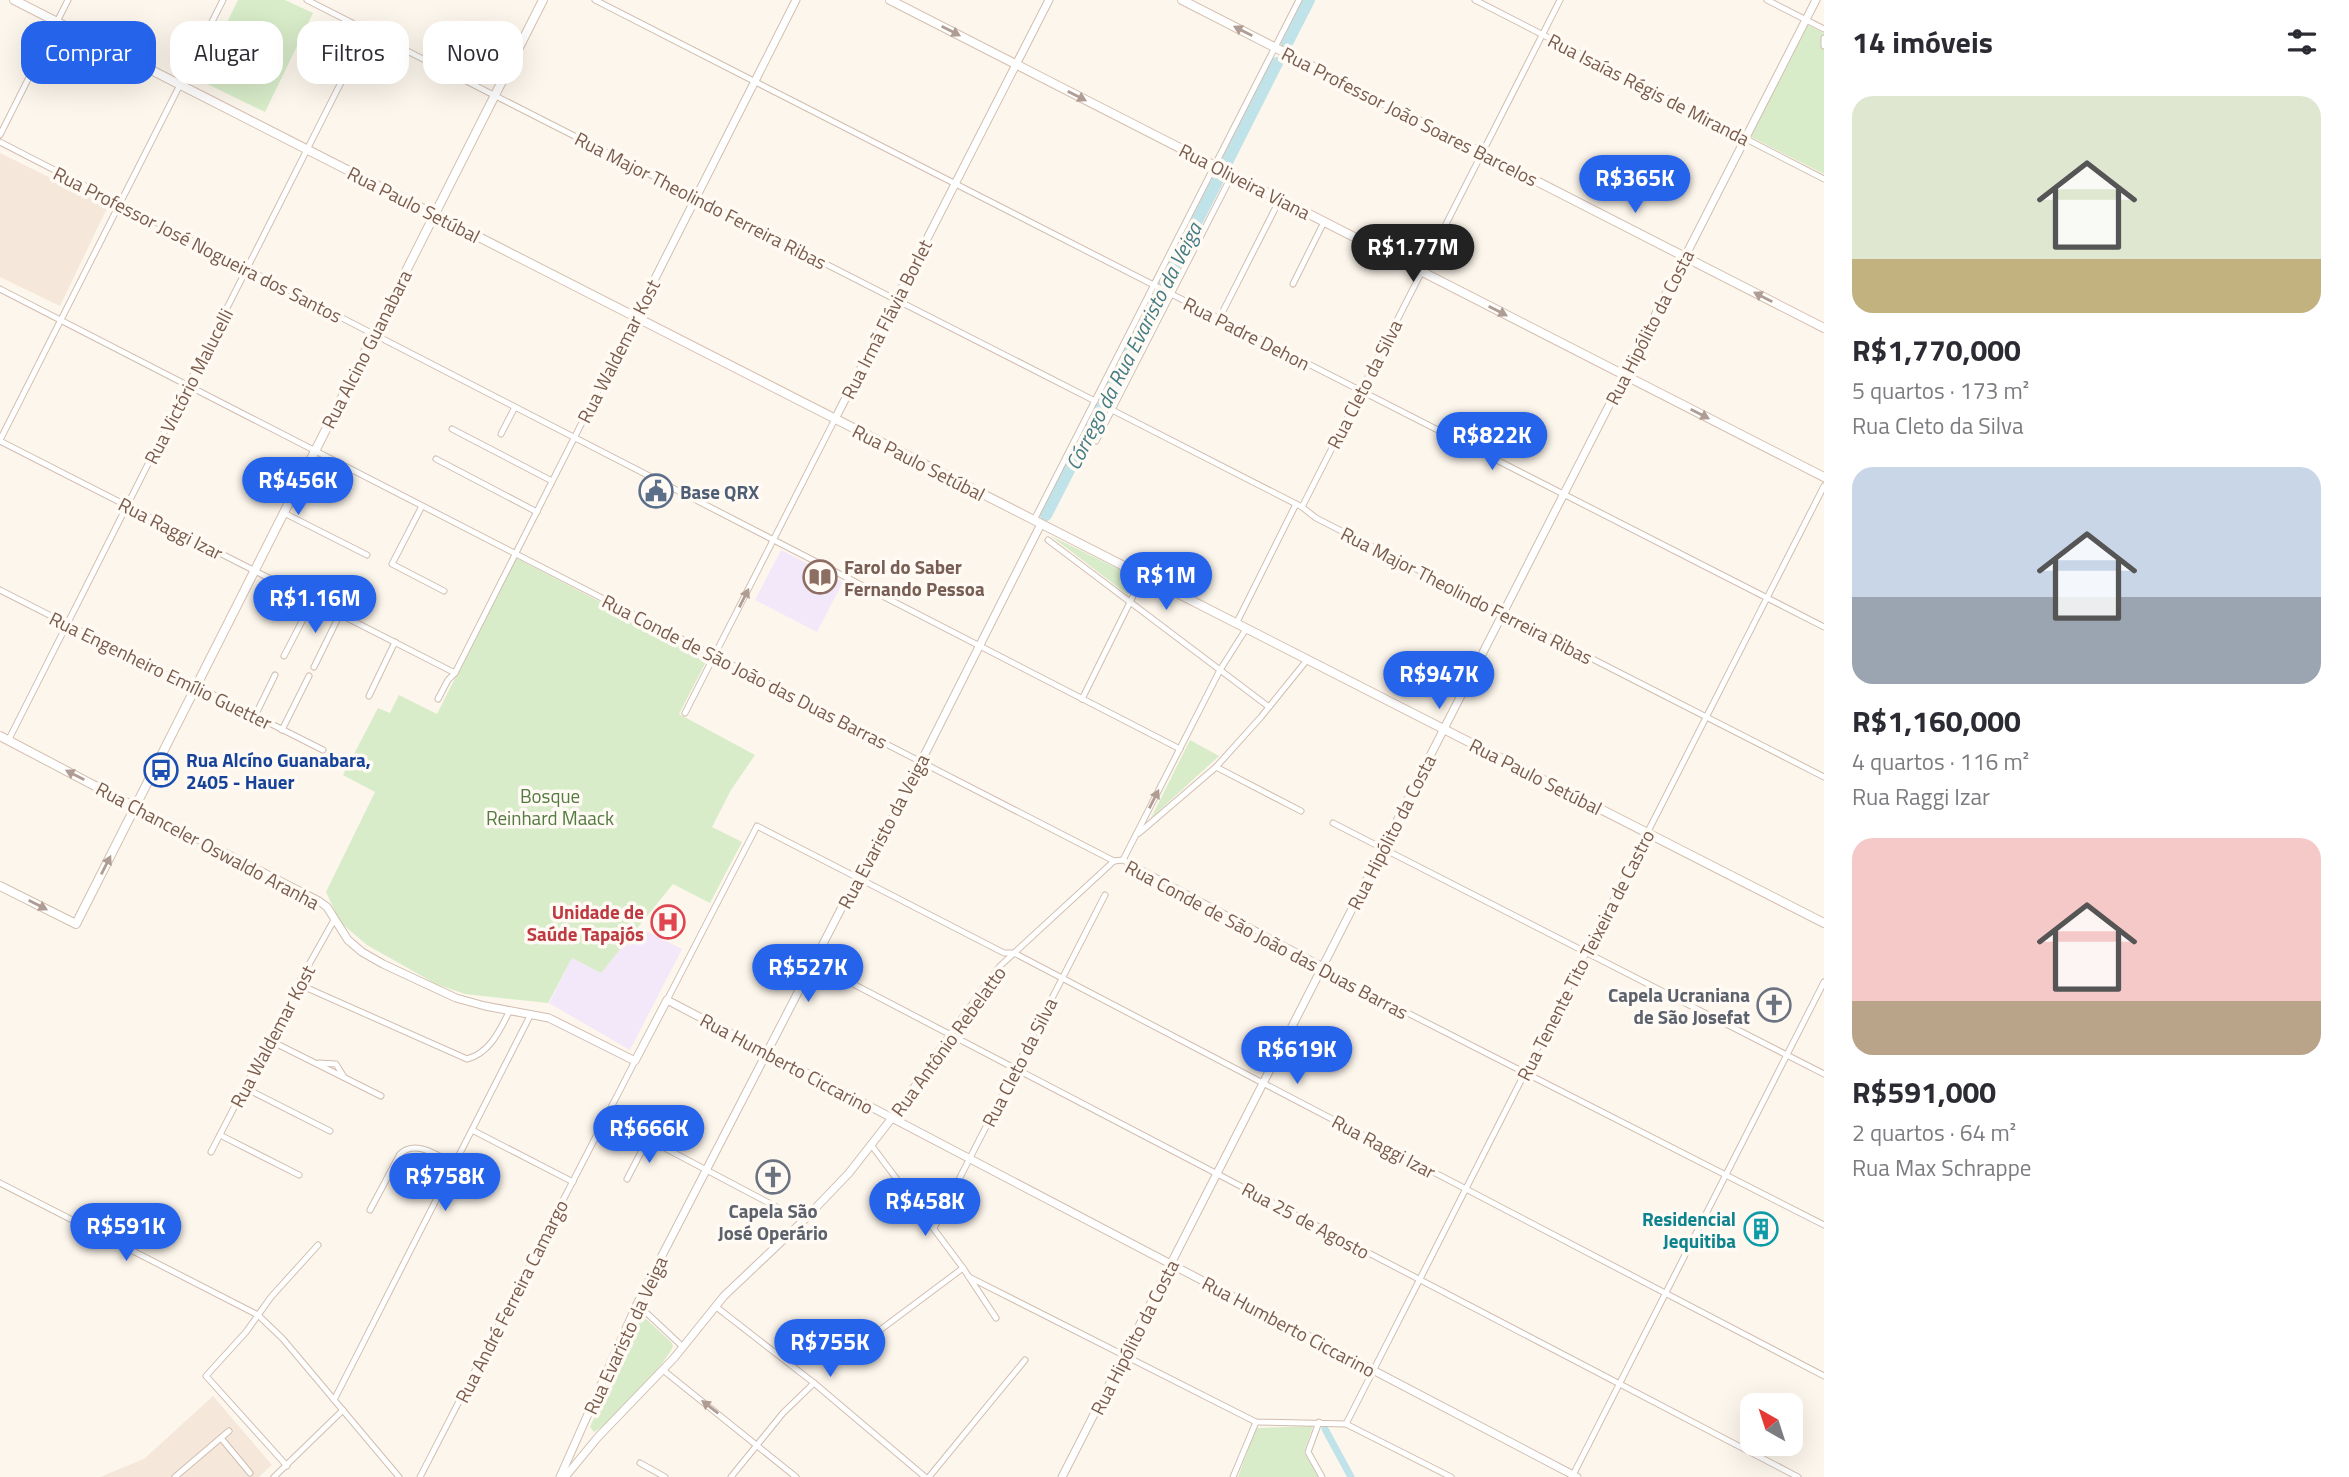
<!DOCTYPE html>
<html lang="pt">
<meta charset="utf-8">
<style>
:root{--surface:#fff;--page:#f7f7f7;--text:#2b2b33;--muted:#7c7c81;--accent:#2563eb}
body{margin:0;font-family:"Titillium Web",sans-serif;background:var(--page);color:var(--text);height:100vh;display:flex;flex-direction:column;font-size:26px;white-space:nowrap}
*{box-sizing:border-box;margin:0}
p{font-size:23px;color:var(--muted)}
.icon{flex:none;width:38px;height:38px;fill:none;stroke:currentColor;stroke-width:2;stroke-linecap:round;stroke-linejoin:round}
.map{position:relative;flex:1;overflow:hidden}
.side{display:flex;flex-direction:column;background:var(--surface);width:525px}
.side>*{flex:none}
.guide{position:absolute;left:21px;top:21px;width:665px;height:63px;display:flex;gap:14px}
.needle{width:46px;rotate:321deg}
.controls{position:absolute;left:1740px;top:1393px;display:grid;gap:14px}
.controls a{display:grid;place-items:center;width:63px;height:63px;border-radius:14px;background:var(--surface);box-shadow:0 7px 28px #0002;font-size:35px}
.price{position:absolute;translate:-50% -60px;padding:0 16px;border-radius:24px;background:var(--accent);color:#fff;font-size:23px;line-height:46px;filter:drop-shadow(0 2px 4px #0008)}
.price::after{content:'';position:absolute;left:50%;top:42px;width:21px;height:16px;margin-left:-10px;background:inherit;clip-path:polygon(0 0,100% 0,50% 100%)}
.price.current{background:#222;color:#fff}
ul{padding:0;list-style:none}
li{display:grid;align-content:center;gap:14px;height:371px;padding:0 28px}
li span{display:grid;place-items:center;height:217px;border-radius:21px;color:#555}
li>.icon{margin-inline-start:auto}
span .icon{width:126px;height:126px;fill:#fffc;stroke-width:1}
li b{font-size:30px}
h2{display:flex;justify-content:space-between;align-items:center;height:84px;padding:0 28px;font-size:30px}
.pill{padding:0 24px;border-radius:21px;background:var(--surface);box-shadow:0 7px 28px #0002;font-size:24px;line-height:63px}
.pill.current{background:var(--accent);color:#fff}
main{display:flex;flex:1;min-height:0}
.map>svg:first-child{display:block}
.residential{fill:#f5e8da}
.education{fill:#f3e8fa}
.green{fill:#d8ecc9}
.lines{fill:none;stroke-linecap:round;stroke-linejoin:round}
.canal{stroke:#bfe3e8;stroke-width:7}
.river{stroke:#bfe3e8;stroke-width:12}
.minor-casing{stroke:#d1beb0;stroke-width:7}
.tertiary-casing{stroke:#d1beb0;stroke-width:9}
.secondary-casing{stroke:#d6c0b0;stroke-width:10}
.minor{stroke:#fff;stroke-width:5}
.tertiary{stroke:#fff;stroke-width:7}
.secondary{stroke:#fff;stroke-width:8}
.oneway{fill:#af9d94}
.labels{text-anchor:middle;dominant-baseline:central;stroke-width:7;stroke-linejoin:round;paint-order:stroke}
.street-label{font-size:19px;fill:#7a5c4d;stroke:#fffaf3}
.service-label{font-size:19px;font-weight:bold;fill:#4e5e75;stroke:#fffaf3;text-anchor:start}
.education-label{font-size:19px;font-weight:bold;fill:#785e54;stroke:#fffaf3;text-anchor:start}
.transit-label{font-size:19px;font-weight:bold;fill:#164399;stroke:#fffaf3;text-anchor:start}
.park-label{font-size:19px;fill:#537a41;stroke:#fffaf3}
.health-label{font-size:19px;font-weight:bold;fill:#be3a42;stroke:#fffaf3;text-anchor:end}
.worship-label{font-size:19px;font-weight:bold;fill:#5b616d;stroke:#fffaf3;text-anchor:end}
.culture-label{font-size:19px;font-weight:bold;fill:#0d838f;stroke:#fffaf3;text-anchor:end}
.water-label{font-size:21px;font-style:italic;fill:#437c86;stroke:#fffaf3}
</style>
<main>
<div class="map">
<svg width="1824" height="1477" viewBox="0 0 1824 1477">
<rect width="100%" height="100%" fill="#fdf6ec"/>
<g class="residential">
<path d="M0,153L108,206L60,306L0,277Z"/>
<path d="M213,1396L272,1465L259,1477H100L144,1459Z"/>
</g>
<g class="education">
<path d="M781,550L843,582L817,632L755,600Z"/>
<path d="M638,927L682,949L630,1050L549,1003L572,958L601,973Z"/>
</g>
<g class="green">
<path d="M238,0H285L313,13L265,112L199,80Z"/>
<path d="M1806,24L1824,33V174L1749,136Z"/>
<path d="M1051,536L1137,578L1128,595Z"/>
<path d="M516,558L708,658L679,714L755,755L731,790L712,827L742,842L710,903L673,884L601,973L572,958L548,1003L465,994L436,984L367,945L340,922L326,892L375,792L343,775L378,708L390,713L399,695L437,714Z"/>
<path d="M1190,740L1219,756L1151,818Z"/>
<path d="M642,1317L645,1318L671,1342L673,1346C667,1363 610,1424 594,1432L590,1427L639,1319Z"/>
<path d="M1313,1426L1304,1452L1318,1477H1238L1256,1428Z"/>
</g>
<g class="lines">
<path class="canal" d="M1325,1429L1351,1477"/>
<g class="river">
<path d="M1287,43L1309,0"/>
<path d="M1226,164L1277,63"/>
<path d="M1046,515L1220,176"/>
</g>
<defs>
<g id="minor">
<path d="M307,0L1095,401"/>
<path d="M595,0L1824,627"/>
<path d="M1475,0L1824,179"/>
<path d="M1767,0L1824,29"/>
<path d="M1824,38V46"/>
<path d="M0,135L68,0"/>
<path d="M0,142L1180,749"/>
<path d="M1293,284L1324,222"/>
<path d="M0,289L1114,861L1123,860L1323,966L1335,976L1824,1225"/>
<path d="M1219,319L1280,199"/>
<path d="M1112,410L1302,507L1316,518L1824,777"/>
<path d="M452,429L552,481"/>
<path d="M501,434L515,407"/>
<path d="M0,440L223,0"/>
<path d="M0,441L455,673"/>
<path d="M1096,441L1232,175"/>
<path d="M436,459L537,512"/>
<path d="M422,506L392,564L444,591"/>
<path d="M1302,507L1560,0"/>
<path d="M284,513L367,555"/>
<path d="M1034,520L1299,0"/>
<path d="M1048,540L1269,707"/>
<path d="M0,590L185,684L196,686L323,750"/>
<path d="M1236,624L1296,504"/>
<path d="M284,656L313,600"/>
<path d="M314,667L340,614"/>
<path d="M369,696L395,642"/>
<path d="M438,699L448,680L455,673L635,318"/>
<path d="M1082,699L1143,576"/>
<path d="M685,713L835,419"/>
<path d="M255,716L275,675"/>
<path d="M282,730L309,676"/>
<path d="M8,741L367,31"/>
<path d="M1216,767L1301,811"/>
<path d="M1333,823L1824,1074"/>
<path d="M1139,833L1216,767L1261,717L1307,660"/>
<path d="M1123,860L1220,670L1246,629"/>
<path d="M813,963L1798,1477"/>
<path d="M298,984L467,1059C490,1053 500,1030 510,1010"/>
<path d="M667,1000L757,826L1004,953H1014L1824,1376"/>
<path d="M269,1040L381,1096"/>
<path d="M319,1063L336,1064L344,1077"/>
<path d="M245,1088L330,1131"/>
<path d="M606,1117L803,1221"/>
<path d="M892,1118L950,1034L1000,966L1114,861"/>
<path d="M472,1130L573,1182"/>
<path d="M220,1135L299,1175"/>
<path d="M872,1146L963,1268L996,1318"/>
<path d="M211,1152L298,984L334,920"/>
<path d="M627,1179L648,1139"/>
<path d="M0,1183L258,1315L283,1339L399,1477"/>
<path d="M370,1210L400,1154C416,1139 438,1156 455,1164"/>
<path d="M934,1228L1105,895"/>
<path d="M969,1277L1256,1422L1346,1424L1451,1477"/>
<path d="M637,1304L683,1347"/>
<path d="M715,1306L814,1383L925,1477"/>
<path d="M864,1342L963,1268"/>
<path d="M663,1370L796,1477"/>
<path d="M334,1400L531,1014"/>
<path d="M1319,1422L1308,1452L1322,1477"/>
<path d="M1346,1424L1824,486"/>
<path d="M221,1438L250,1473"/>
<path d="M640,1463L665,1477"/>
<path d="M287,1466L206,1376L246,1332L271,1297L318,1245"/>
<path d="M175,1477L229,1431"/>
<path d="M274,1477L343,1410"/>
<path d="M420,1477L635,1061"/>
<path d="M731,1477L783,1413L814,1383"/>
<path d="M929,1477L1025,1360"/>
<path d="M1233,1477L1256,1422"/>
<path d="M1572,1477L1824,982"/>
</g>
<g id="tertiary">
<path d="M635,318L796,0"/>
<path d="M835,419L1049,0"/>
<path d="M135,807L319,901L327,907L348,940L362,952L383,964L456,998L485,1006L549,1018L635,1061L667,1000L1577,1477"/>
<path d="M560,1477L637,1304L841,909L879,845L1041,524"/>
<path d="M565,1477L598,1437L674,1358L724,1296L803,1221L849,1173L892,1118"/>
<path d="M1062,1477L1816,0"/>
</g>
<g id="secondary">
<path d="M14,0L1824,923"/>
<path d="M890,0L1824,477"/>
<path d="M1182,0L1824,328"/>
<path d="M0,736L135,807"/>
<path d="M0,886L76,924L543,0"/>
</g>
</defs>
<use href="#minor" class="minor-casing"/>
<use href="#tertiary" class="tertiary-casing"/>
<use href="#secondary" class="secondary-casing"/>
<use href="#minor" class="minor"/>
<use href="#tertiary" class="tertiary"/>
<use href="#secondary" class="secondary"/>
</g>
<defs><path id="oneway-solid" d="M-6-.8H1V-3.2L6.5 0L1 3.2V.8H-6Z" transform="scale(1.75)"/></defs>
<g class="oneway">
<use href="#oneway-solid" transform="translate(951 31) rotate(27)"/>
<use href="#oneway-solid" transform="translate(1243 31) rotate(-153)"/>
<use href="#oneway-solid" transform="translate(1077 96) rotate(27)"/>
<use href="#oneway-solid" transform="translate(1763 297) rotate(-153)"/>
<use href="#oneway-solid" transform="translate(1498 311) rotate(27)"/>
<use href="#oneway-solid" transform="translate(1700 414) rotate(27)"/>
<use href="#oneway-solid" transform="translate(744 598) rotate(-63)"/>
<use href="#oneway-solid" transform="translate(75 775) rotate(-153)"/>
<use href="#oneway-solid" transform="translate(1154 799) rotate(-63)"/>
<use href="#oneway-solid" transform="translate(106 865) rotate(-63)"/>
<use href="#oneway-solid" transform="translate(38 905) rotate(27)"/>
<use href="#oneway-solid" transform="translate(710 1407) rotate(-142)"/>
</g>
<defs>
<symbol id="civic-ring" viewBox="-11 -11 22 22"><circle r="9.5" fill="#fffaf3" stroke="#5c6f8a" stroke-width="1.5"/><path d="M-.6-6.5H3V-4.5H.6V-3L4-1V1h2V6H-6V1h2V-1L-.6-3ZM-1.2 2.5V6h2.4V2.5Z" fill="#5c6f8a"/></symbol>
<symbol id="library-ring" viewBox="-11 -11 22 22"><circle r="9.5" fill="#fffaf3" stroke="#8d6e63" stroke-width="1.5"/><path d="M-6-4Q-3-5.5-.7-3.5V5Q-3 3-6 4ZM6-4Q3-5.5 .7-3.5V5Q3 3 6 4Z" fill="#8d6e63"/></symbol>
<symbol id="bus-ring" viewBox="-11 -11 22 22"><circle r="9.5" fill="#fffaf3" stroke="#1a4fb4" stroke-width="1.5"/><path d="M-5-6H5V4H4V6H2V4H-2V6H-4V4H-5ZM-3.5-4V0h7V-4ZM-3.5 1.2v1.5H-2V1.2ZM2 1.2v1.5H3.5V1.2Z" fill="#1a4fb4"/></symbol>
<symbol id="hospital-ring" viewBox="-11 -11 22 22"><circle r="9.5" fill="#fffaf3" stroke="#e0444e" stroke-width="1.5"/><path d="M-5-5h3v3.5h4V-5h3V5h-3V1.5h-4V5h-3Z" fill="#e0444e"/></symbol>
<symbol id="church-ring" viewBox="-11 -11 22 22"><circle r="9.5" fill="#fffaf3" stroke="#6b7280" stroke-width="1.5"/><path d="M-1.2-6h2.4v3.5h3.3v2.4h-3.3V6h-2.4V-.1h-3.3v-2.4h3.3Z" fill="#6b7280"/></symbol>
<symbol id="building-ring" viewBox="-11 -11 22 22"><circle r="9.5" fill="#fffaf3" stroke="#0f9aa8" stroke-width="1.5"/><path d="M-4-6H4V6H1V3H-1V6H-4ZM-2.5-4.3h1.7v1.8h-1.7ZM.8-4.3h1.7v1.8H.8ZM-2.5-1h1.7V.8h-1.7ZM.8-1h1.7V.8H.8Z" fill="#0f9aa8"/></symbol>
</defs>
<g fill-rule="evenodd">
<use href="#civic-ring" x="637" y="472" width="38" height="38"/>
<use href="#library-ring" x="801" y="558" width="38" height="38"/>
<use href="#bus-ring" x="142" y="751" width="38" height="38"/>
<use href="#hospital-ring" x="649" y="903" width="38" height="38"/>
<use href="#church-ring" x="1755" y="986" width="38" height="38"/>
<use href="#church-ring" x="754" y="1158" width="38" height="38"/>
<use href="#building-ring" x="1742" y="1210" width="38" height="38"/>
</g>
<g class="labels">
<g class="street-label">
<text transform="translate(1649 89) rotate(27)">Rua Isaías Régis de Miranda</text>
<text transform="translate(1410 116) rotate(27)">Rua Professor João Soares Barcelos</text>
<text transform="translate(1245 181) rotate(27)">Rua Oliveira Viana</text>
<text transform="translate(701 200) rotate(27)">Rua Major Theolindo Ferreira Ribas</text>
<text transform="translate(414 204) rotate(27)">Rua Paulo Setúbal</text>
<text transform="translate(198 244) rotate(27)">Rua Professor José Nogueira dos Santos</text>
<text transform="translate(886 319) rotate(-63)">Rua Irmã Flávia Borlet</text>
<text transform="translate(1649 327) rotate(-63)">Rua Hipólito da Costa</text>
<text transform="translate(1247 333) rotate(27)">Rua Padre Dehon</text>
<text transform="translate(366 349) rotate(-63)">Rua Alcino Guanabara</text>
<text transform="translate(618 351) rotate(-63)">Rua Waldemar Kost</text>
<text transform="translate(1364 384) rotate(-63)">Rua Cleto da Silva</text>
<text transform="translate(188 386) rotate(-63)">Rua Victório Malucelli</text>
<text transform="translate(919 462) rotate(27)">Rua Paulo Setúbal</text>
<text transform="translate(171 528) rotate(27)">Rua Raggi Izar</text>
<text transform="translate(1467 595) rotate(27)">Rua Major Theolindo Ferreira Ribas</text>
<text transform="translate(161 670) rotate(26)">Rua Engenheiro Emílio Guetter</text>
<text transform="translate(745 671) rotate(27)">Rua Conde de São João das Duas Barras</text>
<text transform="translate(1536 776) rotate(27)">Rua Paulo Setúbal</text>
<text transform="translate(883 831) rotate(-62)">Rua Evaristo da Veiga</text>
<text transform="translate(1391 832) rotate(-63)">Rua Hipólito da Costa</text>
<text transform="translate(208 845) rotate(28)">Rua Chanceler Oswaldo Aranha</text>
<text transform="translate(1267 939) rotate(28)">Rua Conde de São João das Duas Barras</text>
<text transform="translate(1585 955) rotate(-63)">Rua Tenente Tito Teixeira de Castro</text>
<text transform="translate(272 1036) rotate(-62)">Rua Waldemar Kost</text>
<text transform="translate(948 1041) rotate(-54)">Rua Antônio Rebelatto</text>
<text transform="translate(1019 1062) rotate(-63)">Rua Cleto da Silva</text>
<text transform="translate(787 1063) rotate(28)">Rua Humberto Ciccarino</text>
<text transform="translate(1384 1146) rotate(28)">Rua Raggi Izar</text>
<text transform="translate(1306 1220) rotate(28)">Rua 25 de Agosto</text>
<text transform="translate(511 1301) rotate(-63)">Rua André Ferreira Camargo</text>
<text transform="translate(1289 1326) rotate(28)">Rua Humberto Ciccarino</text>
<text transform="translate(625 1335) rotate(-65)">Rua Evaristo da Veiga</text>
<text transform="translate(1134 1337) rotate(-63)">Rua Hipólito da Costa</text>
</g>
<g class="service-label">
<text x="680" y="491">Base QRX</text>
</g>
<g class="education-label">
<text x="844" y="566">Farol do Saber<tspan x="844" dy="22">Fernando Pessoa</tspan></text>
</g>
<g class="transit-label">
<text x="186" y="759">Rua Alcíno Guanabara,<tspan x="186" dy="22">2405 - Hauer</tspan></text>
</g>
<g class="park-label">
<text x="550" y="795">Bosque<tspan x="550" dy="22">Reinhard Maack</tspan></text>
</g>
<g class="health-label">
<text x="644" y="911">Unidade de<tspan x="644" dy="22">Saúde Tapajós</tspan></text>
</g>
<g class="worship-label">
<text x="1750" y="994">Capela Ucraniana<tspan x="1750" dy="22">de São Josefat</tspan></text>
<text x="773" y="1210" text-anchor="middle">Capela São<tspan x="773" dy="22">José Operário</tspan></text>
</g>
<g class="culture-label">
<text x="1736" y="1218">Residencial<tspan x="1736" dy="22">Jequitiba</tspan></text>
</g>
<g class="water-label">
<text transform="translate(1133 346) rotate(-63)">Córrego da Rua Evaristo da Veiga</text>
</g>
</g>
</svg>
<div class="controls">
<a><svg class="needle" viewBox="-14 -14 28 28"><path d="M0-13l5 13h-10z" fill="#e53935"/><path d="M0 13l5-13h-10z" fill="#7c7c81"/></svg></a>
</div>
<b class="price" style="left:1635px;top:215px">R$365K</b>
<b class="price current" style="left:1413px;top:284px">R$1.77M</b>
<b class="price" style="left:1492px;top:472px">R$822K</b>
<b class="price" style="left:298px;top:517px">R$456K</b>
<b class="price" style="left:1166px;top:612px">R$1M</b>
<b class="price" style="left:315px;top:635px">R$1.16M</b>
<b class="price" style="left:1439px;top:711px">R$947K</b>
<b class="price" style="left:808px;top:1004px">R$527K</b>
<b class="price" style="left:1297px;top:1086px">R$619K</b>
<b class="price" style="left:649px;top:1165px">R$666K</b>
<b class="price" style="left:445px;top:1213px">R$758K</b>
<b class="price" style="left:925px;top:1238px">R$458K</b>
<b class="price" style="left:126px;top:1263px">R$591K</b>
<b class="price" style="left:830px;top:1379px">R$755K</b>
<div class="guide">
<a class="pill current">Comprar</a>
<a class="pill">Alugar</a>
<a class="pill">Filtros</a>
<a class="pill">Novo</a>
</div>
</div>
<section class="side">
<h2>14 imóveis<svg class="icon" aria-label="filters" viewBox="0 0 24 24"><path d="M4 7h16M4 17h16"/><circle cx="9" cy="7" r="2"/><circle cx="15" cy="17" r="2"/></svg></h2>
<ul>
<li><span style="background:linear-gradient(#dfe7d0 75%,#c2b280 0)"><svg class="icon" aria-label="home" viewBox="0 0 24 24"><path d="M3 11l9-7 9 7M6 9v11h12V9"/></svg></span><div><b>R$1,770,000</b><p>5 quartos · 173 m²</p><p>Rua Cleto da Silva</p></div></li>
<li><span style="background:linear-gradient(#c9d6e8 60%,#9aa5b1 0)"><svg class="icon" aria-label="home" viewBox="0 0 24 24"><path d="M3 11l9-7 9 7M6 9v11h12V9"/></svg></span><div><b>R$1,160,000</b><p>4 quartos · 116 m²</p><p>Rua Raggi Izar</p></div></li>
<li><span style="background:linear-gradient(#f6c9c9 75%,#b9a48a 0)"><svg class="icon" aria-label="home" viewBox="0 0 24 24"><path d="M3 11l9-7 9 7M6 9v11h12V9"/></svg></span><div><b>R$591,000</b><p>2 quartos · 64 m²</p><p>Rua Max Schrappe</p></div></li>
</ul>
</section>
</main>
